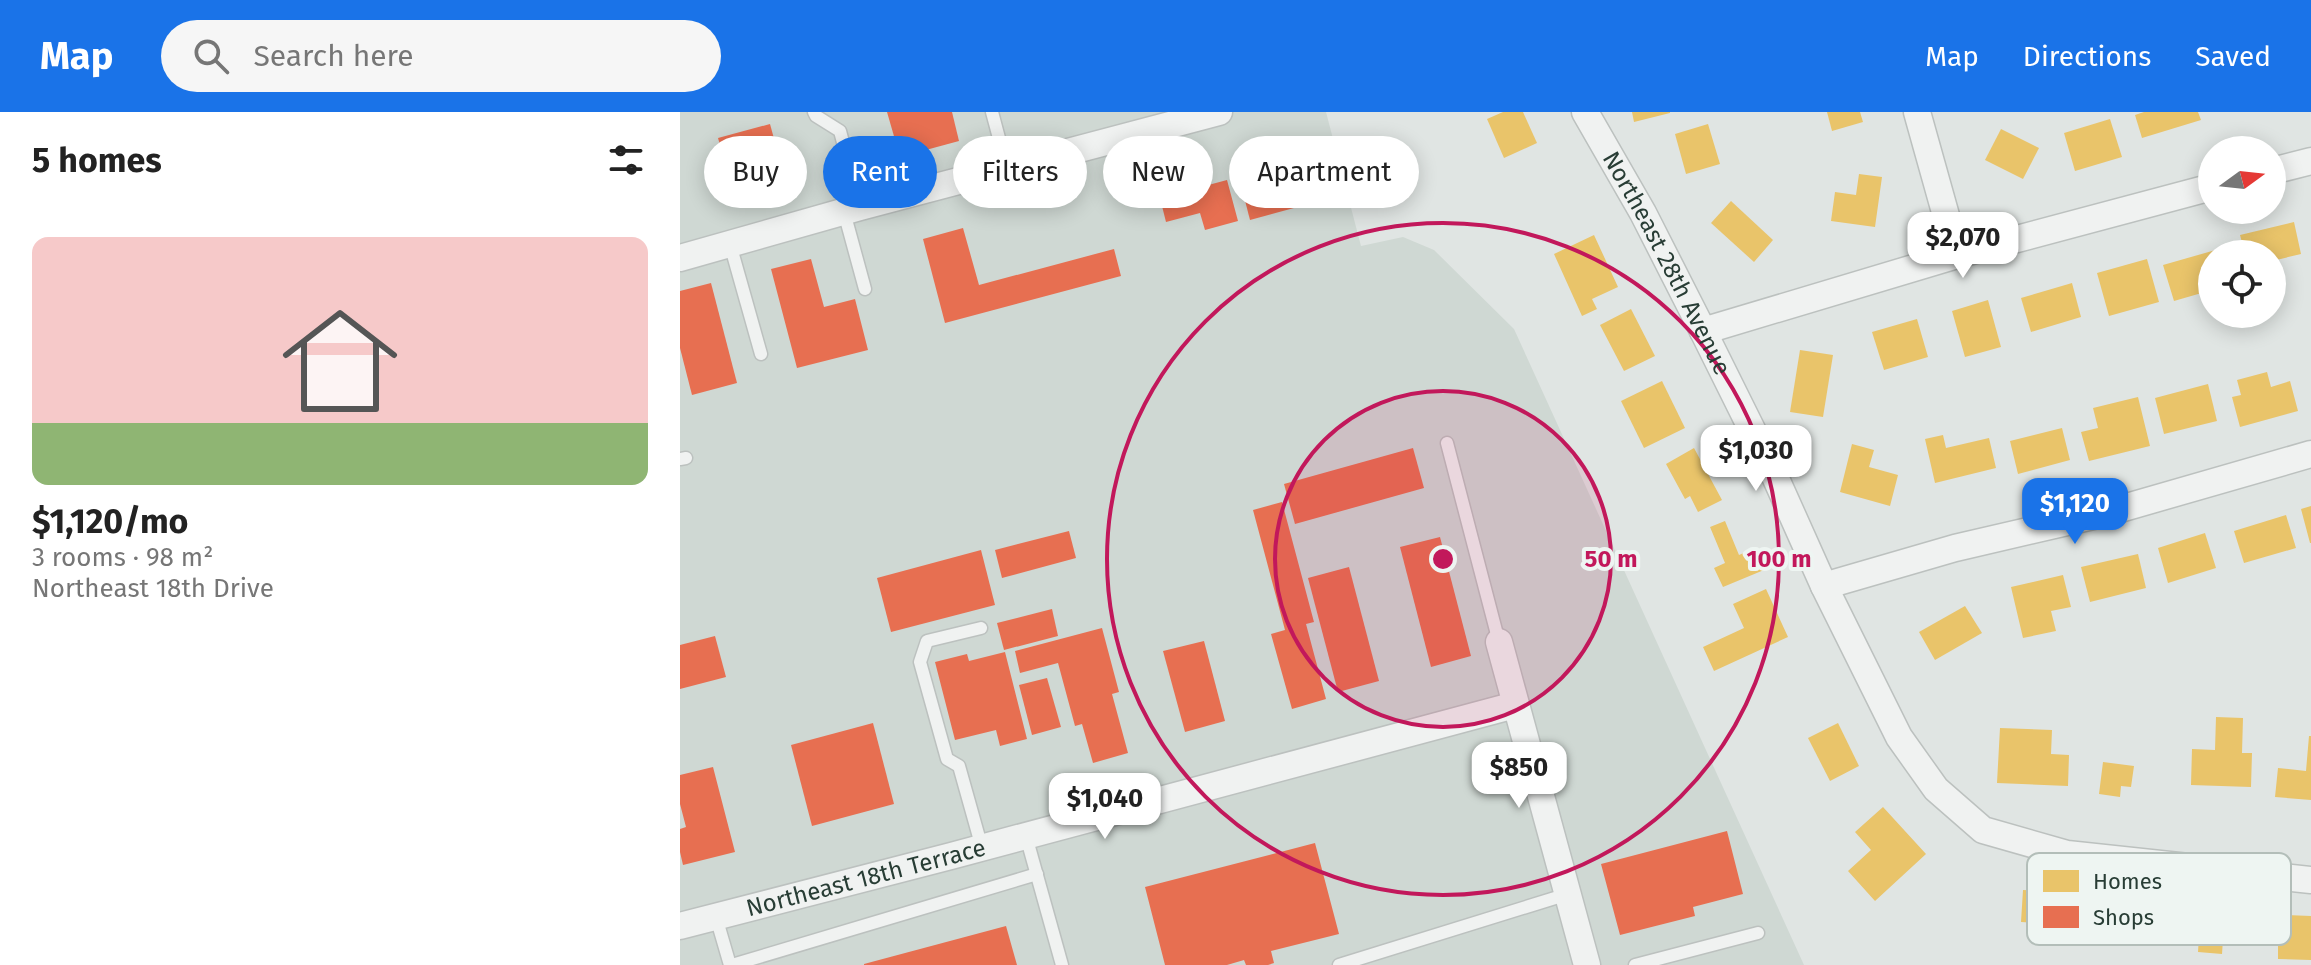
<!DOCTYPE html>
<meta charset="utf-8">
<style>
:root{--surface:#fff;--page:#f6f6f6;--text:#222;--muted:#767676;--line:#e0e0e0;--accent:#1a73e8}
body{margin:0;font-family:"Fira Sans",sans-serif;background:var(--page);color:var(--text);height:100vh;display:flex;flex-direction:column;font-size:30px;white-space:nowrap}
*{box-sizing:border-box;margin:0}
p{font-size:26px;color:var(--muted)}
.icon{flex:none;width:44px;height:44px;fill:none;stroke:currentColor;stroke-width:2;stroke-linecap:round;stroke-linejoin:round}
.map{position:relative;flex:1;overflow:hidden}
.details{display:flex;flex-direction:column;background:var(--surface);width:680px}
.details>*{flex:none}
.hud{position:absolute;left:24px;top:24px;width:760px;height:72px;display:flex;gap:16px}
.needle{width:52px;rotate:75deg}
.controls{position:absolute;left:1518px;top:24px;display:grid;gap:16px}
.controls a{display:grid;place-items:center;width:88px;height:88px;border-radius:50%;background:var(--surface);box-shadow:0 4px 20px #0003;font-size:40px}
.price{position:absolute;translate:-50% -68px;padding:0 18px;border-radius:16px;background:#fff;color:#222;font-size:26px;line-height:52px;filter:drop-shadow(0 2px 4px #0008)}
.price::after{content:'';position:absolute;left:50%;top:48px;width:24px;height:18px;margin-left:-12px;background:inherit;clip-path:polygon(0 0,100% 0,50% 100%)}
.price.on{background:var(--accent);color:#fff}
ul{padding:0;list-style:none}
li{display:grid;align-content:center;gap:16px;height:424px;padding:0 32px}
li+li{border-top:2px solid var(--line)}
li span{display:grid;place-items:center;height:248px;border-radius:16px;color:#555}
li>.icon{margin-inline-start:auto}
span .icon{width:144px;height:144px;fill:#fffc;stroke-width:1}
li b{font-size:34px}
h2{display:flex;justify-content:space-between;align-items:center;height:96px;padding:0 32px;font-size:34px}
.tag{padding:0 28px;border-radius:36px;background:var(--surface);box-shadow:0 4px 20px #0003;font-size:28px;line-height:72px}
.tag.on{background:var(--accent);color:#fff}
header{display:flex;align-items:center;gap:48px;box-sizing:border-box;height:112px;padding:0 40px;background:var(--accent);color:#fff}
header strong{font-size:38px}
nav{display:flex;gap:44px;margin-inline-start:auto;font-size:28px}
.search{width:560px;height:72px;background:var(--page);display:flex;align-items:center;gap:20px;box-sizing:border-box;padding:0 28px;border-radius:44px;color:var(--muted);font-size:30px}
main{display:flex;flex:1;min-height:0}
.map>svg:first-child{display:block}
.built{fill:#cfd8d3}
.homes{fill:#e9c46a}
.shops{fill:#e76f51}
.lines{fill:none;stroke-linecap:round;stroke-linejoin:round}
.service-casing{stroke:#bcc1bf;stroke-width:15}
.minor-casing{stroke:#bcc1bf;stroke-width:29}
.service{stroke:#f0f2f1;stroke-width:12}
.minor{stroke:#f0f2f1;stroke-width:26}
.ring{fill:none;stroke:#c2185b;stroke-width:4}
.labels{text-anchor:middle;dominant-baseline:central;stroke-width:8;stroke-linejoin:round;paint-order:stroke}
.street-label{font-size:24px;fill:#283d35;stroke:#eef5f2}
.key{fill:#eef5f2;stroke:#b3beb9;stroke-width:2}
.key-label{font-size:22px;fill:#283d35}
.centre{fill:#c2185b;stroke:#eef5f2;stroke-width:4}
.ring-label{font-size:24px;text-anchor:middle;font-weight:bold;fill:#c2185b;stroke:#eef5f2;stroke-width:8;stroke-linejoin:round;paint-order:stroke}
</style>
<header>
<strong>Map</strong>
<div class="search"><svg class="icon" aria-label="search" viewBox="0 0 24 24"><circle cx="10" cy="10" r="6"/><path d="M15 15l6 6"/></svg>Search here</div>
<nav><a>Map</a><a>Directions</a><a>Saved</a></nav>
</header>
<main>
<section class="details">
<h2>5 homes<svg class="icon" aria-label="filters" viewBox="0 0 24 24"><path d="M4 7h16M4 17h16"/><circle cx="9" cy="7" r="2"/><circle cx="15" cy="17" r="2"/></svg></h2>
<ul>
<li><span style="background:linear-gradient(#f6c9c9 75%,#8fb573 0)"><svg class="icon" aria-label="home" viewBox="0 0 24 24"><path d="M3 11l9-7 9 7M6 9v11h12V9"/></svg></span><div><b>$1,120/mo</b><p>3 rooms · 98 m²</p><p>Northeast 18th Drive</p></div></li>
</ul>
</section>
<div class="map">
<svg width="1631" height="853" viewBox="0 0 1631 853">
<rect width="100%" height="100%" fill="#e0e5e3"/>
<path class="built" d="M0,0H646L681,134L723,125L754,138L834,217L1124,853H0Z"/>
<g class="homes">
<path d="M823,0H843L857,31L824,46L807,7Z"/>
<path d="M952,0H990V1L954,10Z"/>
<path d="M1147,0H1180L1183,10L1152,19Z"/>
<path d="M1464,0H1518L1521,8L1462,26L1455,3Z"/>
<path d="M1430,7L1442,45L1395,59L1384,21Z"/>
<path d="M1028,12L1040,52L1006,62L995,22Z"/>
<path d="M1321,17L1359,36L1343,67L1305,48Z"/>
<path d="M1179,62L1202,65L1195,115L1151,109L1155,80L1176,83Z"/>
<path d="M1051,89L1093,128L1074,150L1031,111Z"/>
<path d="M1614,110L1621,142L1592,149V142H1565L1560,123Z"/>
<path d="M914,123L938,175L912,187L917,197L902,204L874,142Z"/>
<path d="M1546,135L1548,142H1532V178L1494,189L1483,153Z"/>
<path d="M1467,147L1479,190L1429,204L1417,161Z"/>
<path d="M1392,171L1401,205L1351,220L1341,186Z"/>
<path d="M1308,188L1321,235L1285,245L1272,199Z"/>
<path d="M951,197L975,244L944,259L920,213Z"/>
<path d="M1237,207L1248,245L1204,258L1192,220Z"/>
<path d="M1120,238L1153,243L1143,305L1110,300Z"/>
<path d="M1587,260L1591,275L1610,269L1618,299L1560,315L1552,285L1561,283L1557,268Z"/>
<path d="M982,269L1005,316L964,336L941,289Z"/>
<path d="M1528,272L1537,309L1484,322L1475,286Z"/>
<path d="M1458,285L1470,334L1409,349L1401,320L1418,316L1413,296Z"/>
<path d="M1382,316L1390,348L1338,362L1330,329Z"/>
<path d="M1263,323L1266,336L1309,326L1316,356L1255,371L1245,327Z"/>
<path d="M1172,332L1194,338L1189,355L1218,363L1210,394L1160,380Z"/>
<path d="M1014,336L1042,388L1018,400L1010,384L1005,387L986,352Z"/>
<path d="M1631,394V431H1630L1621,397Z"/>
<path d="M1606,403L1616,436L1564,451L1554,419Z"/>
<path d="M1045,409L1059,443L1075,436L1084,458L1043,475L1034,456L1045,451L1030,415Z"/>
<path d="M1525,421L1536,456L1488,471L1478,436Z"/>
<path d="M1458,442L1466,476L1410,490L1401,455Z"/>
<path d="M1383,463L1391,495L1371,499L1376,519L1343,526L1331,475Z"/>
<path d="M1086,477L1108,525L1034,559L1023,535L1064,516L1053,492Z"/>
<path d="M1285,494L1302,521L1255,548L1239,520Z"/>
<path d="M1536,605L1563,606L1562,641H1572L1571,675L1511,673L1512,637L1535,638Z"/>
<path d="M1158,611L1179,654L1150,669L1128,626Z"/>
<path d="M1320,616L1372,618L1371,642L1389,643L1388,674L1317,671Z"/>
<path d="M1629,624H1631V688L1595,685L1598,656L1626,659Z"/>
<path d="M1423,650L1454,654L1451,675L1441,674L1440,685L1419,682Z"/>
<path d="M1203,695L1246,742L1195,789L1168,759L1191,738L1175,720Z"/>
<path d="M1343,778L1397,781L1395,813L1341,810Z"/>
<path d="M1521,792L1563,795L1561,828L1543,827L1542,842L1518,840Z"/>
<path d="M1578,802L1631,804V848L1598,847V833L1577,832Z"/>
</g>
<g class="shops">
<path d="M207,0H272L279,29L220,45Z"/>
<path d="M90,12L107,74L56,88L38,26Z"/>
<path d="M616,59L625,93L570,108L561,73Z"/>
<path d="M547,68L558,109L525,118L520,101L486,110L480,86Z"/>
<path d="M283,116L299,173L434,137L441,164L265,211L243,127Z"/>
<path d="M131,147L144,195L175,187L188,238L117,256L91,157Z"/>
<path d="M31,171L57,271L12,283L0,236V179Z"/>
<path d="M733,336L744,376L615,412L604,372Z"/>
<path d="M602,390L634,510L626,512L646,587L612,597L591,522L605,518L573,398Z"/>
<path d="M389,419L396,446L322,466L315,438Z"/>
<path d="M760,425L791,544L751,555L720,435Z"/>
<path d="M301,438L315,493L211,520L197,466Z"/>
<path d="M669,455L699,569L658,580L628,466Z"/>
<path d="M372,497L378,524L324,538L317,511Z"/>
<path d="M422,516L439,580L432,582L448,641L413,651L402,612L395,614L378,551L340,561L335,539Z"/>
<path d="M35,524L46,565L0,577V533Z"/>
<path d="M524,529L545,609L505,620L483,539Z"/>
<path d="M325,540L347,627L320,634L316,618L275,628L255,550L287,542L289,549Z"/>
<path d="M367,566L381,615L352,623L339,573Z"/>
<path d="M193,611L214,692L132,714L111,633Z"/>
<path d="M33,655L55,740L3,753L0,740V717L6,715L0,692V663Z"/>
<path d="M1047,719L1063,782L1013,795L1015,804L940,823L921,752Z"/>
<path d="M635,731L659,822L591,839L594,851L588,853H566L564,848L547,853H485L465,775Z"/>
<path d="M326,814L337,853H184V852Z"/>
</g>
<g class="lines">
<defs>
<g id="service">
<path d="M134,0L136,4L160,19L180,95"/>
<path d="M312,0L327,56"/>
<path d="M164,100L185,177"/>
<path d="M50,132L81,242"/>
<path d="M767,331L819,530"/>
<path d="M0,347L6,346"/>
<path d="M301,516L247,529L240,550L267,647L279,654L302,736"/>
<path d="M346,724L382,853"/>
<path d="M36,805L50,853"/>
<path d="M52,853L357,762"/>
<path d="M659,853L888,782"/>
<path d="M955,853L1078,821"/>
</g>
<g id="minor">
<path id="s1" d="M905,0L963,101L1023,219L1093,360L1144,474L1219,625L1256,677L1303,718L1387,742L1631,768"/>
<path d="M1237,0L1277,143"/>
<path d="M1592,59L1631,49"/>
<path d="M0,146L180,95L539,0"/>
<path d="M1023,219L1277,143L1532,75"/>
<path d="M1144,474L1275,436L1426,401L1631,342"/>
<path d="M819,530L907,853"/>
<path id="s2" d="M0,814L271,744L835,593"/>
</g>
</defs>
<use href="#service" class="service-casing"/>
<use href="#minor" class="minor-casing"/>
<use href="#service" class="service"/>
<use href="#minor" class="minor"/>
</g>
<circle cx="763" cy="447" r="168" fill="#c2185b" fill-opacity=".12"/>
<g class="ring">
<circle cx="763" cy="447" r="168"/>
<circle cx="763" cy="447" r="336"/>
</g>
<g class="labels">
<g class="street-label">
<text stroke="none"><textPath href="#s1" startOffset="172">Northeast 28th Avenue</textPath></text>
<text stroke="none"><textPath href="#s2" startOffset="192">Northeast 18th Terrace</textPath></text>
</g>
</g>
<rect x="1347" y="741" width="264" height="92" rx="12" class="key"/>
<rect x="1363" y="758" width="36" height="22" fill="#e9c46a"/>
<rect x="1363" y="794" width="36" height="22" fill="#e76f51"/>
<g class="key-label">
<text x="1413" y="777">Homes</text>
<text x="1413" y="813">Shops</text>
</g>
<circle cx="763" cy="447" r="12" class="centre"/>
<g class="ring-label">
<text x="931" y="455">50 m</text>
<text x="1099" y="455">100 m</text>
</g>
</svg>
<div class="controls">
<a><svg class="needle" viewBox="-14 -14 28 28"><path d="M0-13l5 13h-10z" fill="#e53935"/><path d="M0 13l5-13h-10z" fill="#767676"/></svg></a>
<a><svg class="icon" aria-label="locate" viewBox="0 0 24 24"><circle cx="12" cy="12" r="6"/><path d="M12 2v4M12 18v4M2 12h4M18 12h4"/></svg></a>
</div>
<b class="price" style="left:1283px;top:168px">$2,070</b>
<b class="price" style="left:1076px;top:381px">$1,030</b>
<b class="price on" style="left:1395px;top:434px">$1,120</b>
<b class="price" style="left:839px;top:698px">$850</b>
<b class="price" style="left:425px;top:729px">$1,040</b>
<div class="hud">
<a class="tag">Buy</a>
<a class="tag on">Rent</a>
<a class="tag">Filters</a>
<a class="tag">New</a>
<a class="tag">Apartment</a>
</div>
</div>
</main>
